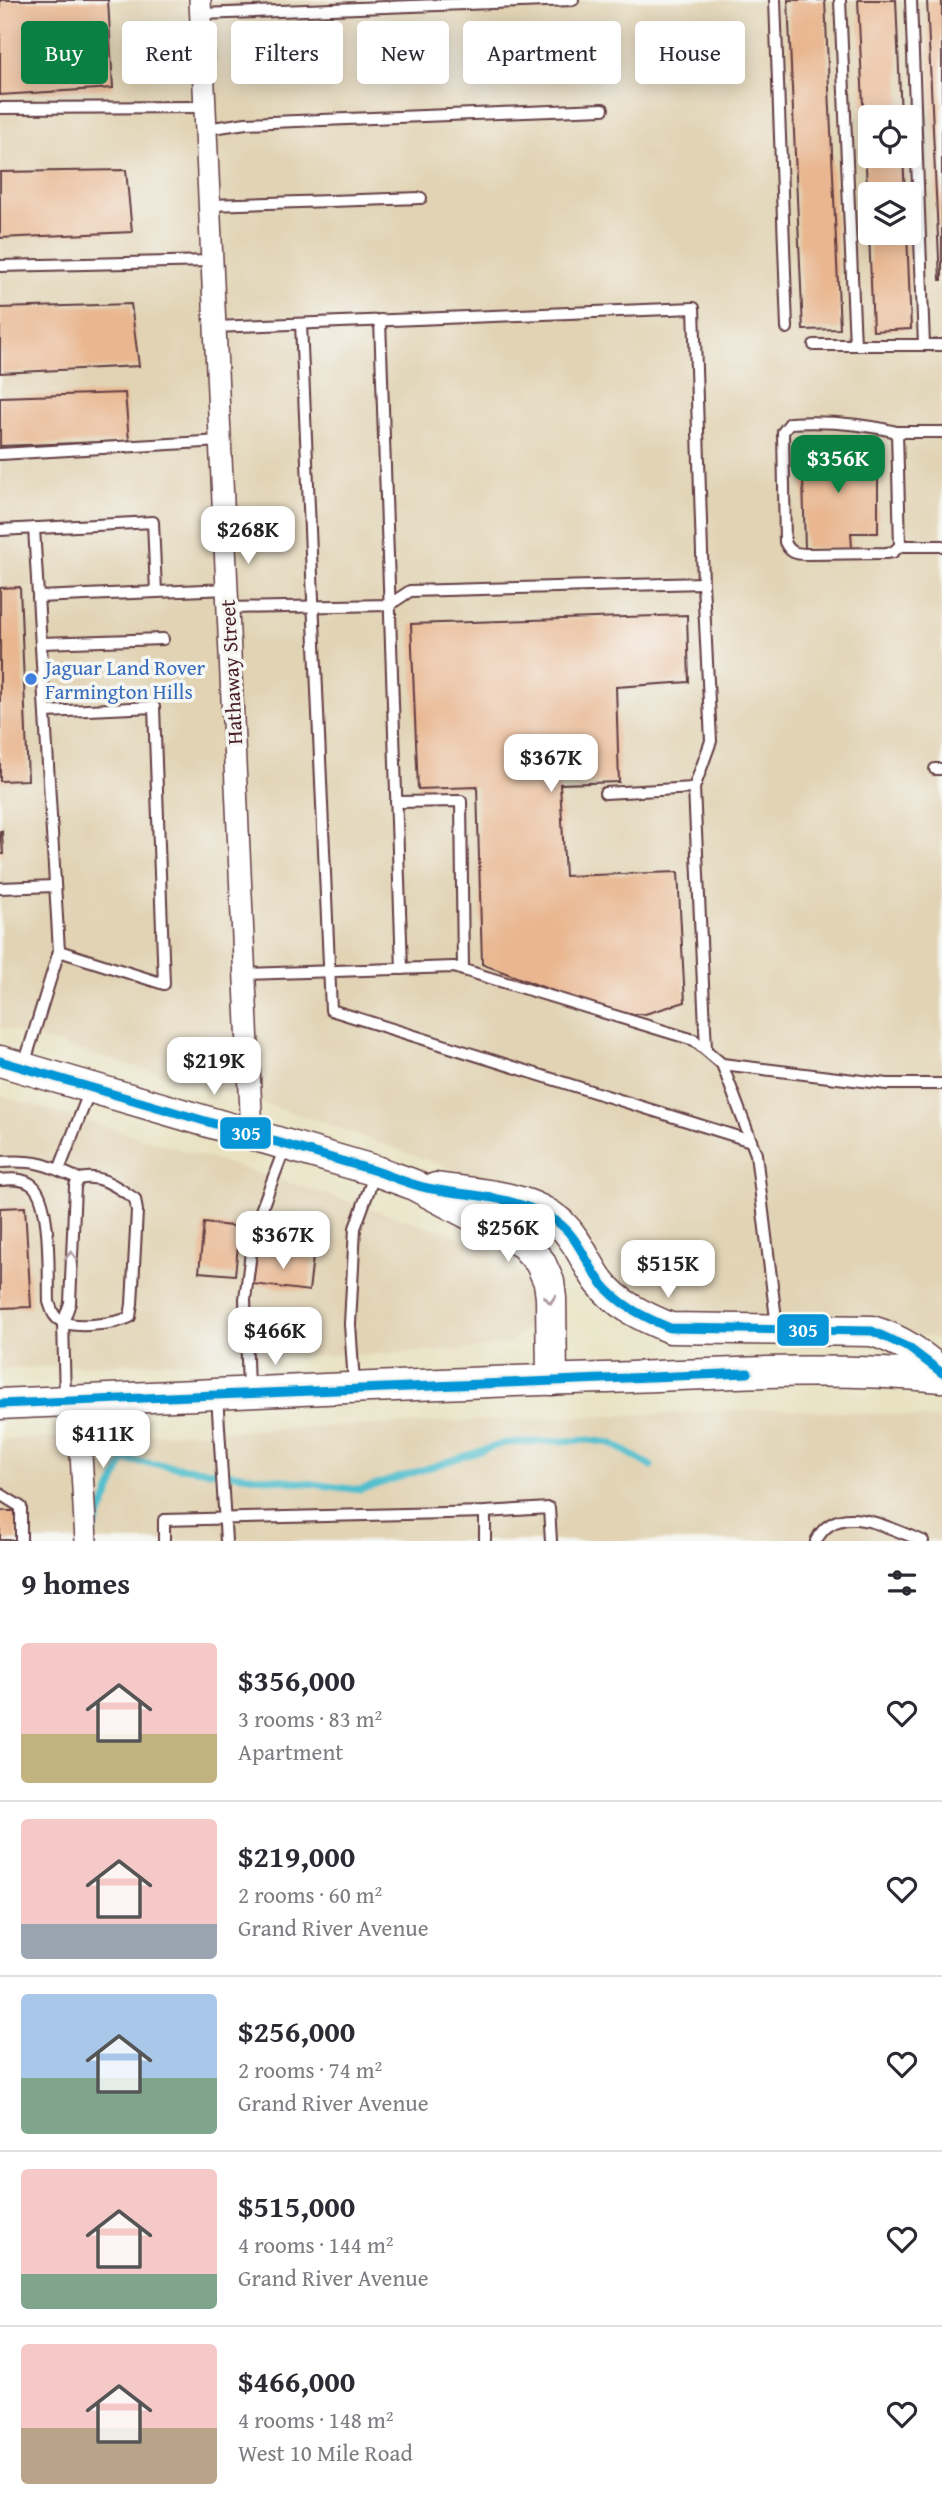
<!DOCTYPE html>
<meta charset="utf-8">
<style>
:root{--surface:#fff;--page:#f2f2f3;--text:#2b2b33;--muted:#7c7c81;--line:#e1e1e2;--accent:#0b8043}
body{margin:0;font-family:"Gentium Book Plus",serif;background:var(--page);color:var(--text);height:100vh;display:flex;flex-direction:column;font-size:26px;white-space:nowrap}
*{box-sizing:border-box;margin:0}
p{font-size:23px;color:var(--muted)}
.icon{flex:none;width:38px;height:38px;fill:none;stroke:currentColor;stroke-width:2;stroke-linecap:round;stroke-linejoin:round}
.map{position:relative;height:1541px;overflow:hidden}
.panel{display:flex;flex-direction:column;background:var(--surface);flex:1}
.panel>*{flex:none}
.banner{position:absolute;left:21px;top:21px;width:901px;height:63px;display:flex;gap:14px}
.controls{position:absolute;left:858px;top:105px;display:grid;gap:14px}
.controls a{display:grid;place-items:center;width:63px;height:63px;border-radius:7px;background:var(--surface);box-shadow:0 4px 18px #0003;font-size:35px}
.price{position:absolute;translate:-50% -60px;padding:0 16px;border-radius:14px;background:#fff;color:#222;font-size:23px;line-height:46px;filter:drop-shadow(0 2px 4px #0008)}
.price::after{content:'';position:absolute;left:50%;top:42px;width:21px;height:16px;margin-left:-10px;background:inherit;clip-path:polygon(0 0,100% 0,50% 100%)}
.price.on{background:var(--accent);color:#fff}
ul{padding:0;list-style:none}
li{display:flex;align-items:center;gap:21px;height:175px;padding:0 21px}
li+li{border-top:2px solid var(--line)}
li span{display:grid;place-items:center;flex:none;width:196px;height:140px;border-radius:7px;color:#555}
li>.icon{margin-inline-start:auto}
span .icon{width:84px;height:84px;fill:#fffc;stroke-width:1}
li b{font-size:30px}
h2{display:flex;justify-content:space-between;align-items:center;height:84px;padding:0 21px;font-size:30px}
.chip{padding:0 24px;border-radius:7px;background:var(--surface);box-shadow:0 4px 18px #0003;font-size:24px;line-height:63px}
.chip.on{background:var(--accent);color:#fff}
.map>svg:first-child{display:block}
.built{fill:#e1d3b4;fill-rule:evenodd}
.lines{fill:none;stroke-linecap:round;stroke-linejoin:round}
.stream{stroke:#53bfcd;stroke-width:7}
.building{fill:#e9b68f}
.lane-casing{stroke:#623c42;stroke-width:14}
.street-casing{stroke:#623c42;stroke-width:24}
.secondary-casing{stroke:#623c42;stroke-width:33}
.lane{stroke:#fff;stroke-width:10}
.street{stroke:#fff;stroke-width:21}
.secondary{stroke:#fff;stroke-width:30}
.bus-1-casing{stroke:#f6f6f2;stroke-width:14}
.bus-1{stroke:#0696d7;stroke-width:9}
.oneway{stroke:#ae9aa0}
.shop-dot{fill:#3f7fe0;stroke:#f6f6f2;stroke-width:2.5}
.labels{text-anchor:middle;dominant-baseline:central;stroke-width:7;stroke-linejoin:round;paint-order:stroke}
.shop-label{font-size:21px;fill:#366cbe;stroke:#f6f6f2;text-anchor:start}
.street-label{font-size:21px;fill:#4a1f2b;stroke:#f6f6f2}
.line-badge{stroke:#f6f6f2;stroke-width:2.5}
.badge-label{font-size:19px;text-anchor:middle;font-weight:bold;fill:#fff}
</style>
<div class="map">
<svg width="942" height="1541" viewBox="0 0 942 1541">
<rect width="100%" height="100%" fill="#f6f6f2"/>
<filter id="ink" filterUnits="userSpaceOnUse"><feTurbulence type="fractalNoise" baseFrequency=".0143" numOctaves="2"/><feDisplacementMap in="SourceGraphic" scale="14" xChannelSelector="R" yChannelSelector="G"/><feConvolveMatrix kernelMatrix="1 2 1 2 8 2 1 2 1" color-interpolation-filters="sRGB"/></filter>
<filter id="wash" filterUnits="userSpaceOnUse"><feTurbulence type="fractalNoise" baseFrequency=".00686" numOctaves="4" result="noise"/><feDisplacementMap in="SourceGraphic" scale="28" xChannelSelector="R" yChannelSelector="G"/><feGaussianBlur stdDeviation="1.57" result="paint"/><feColorMatrix in="noise" values="0 0 0 0 0 0 0 0 0 0 0 0 0 0 0 0 0 1.4 0 .05"/><feComposite in="paint" operator="in"/></filter>
<g filter="url(#wash)">
<rect width="100%" height="100%" fill="#e8e2c1"/>
<g class="built">
<path d="M0,0H942V1340L878,1327L651,1314L538,1201L317,1120L0,1027ZM870,117H908V156H870ZM870,194H908V233H870Z"/>
<path d="M0,1095L317,1191L454,1235L489,1249L517,1268L528,1280L534,1291V1303L528,1327L510,1343L469,1350L0,1369Z"/>
<path d="M775,1409L886,1414L942,1420V1541H0V1440Z"/>
</g>
<g class="lines">
<path class="stream" d="M92,1534L124,1460L360,1490L505,1443L589,1440L611,1443L651,1466"/>
</g>
<g id="blocks">
<g class="building">
<path d="M0,0H108L113,88L0,95Z"/>
<path d="M788,0H825L840,329L803,330Z"/>
<path d="M858,0H896L901,117H870V156H903L905,194H870V209H868Z"/>
<path d="M927,0H942V280H940Z"/>
<path d="M126,170L132,232L0,238V172Z"/>
<path d="M869,233H907L911,329L873,331Z"/>
<path d="M131,304L139,366L0,373V308Z"/>
<path d="M125,393L129,441L0,446V397Z"/>
<path d="M851,440L852,457L878,459V533H851L852,548H805L802,444Z"/>
<path d="M20,587L28,780L0,781V588Z"/>
<path d="M687,615L689,682L616,687L619,782L560,784L565,876L678,872L685,1002L645,1014H614L482,964L477,787L418,789L411,624Z"/>
<path d="M0,831H2L3,854H0Z"/>
<path d="M25,1207L31,1307L0,1308V1208Z"/>
<path d="M204,1223L240,1227L235,1275L199,1272Z"/>
<path d="M257,1251L313,1257L309,1291L253,1284Z"/>
<path d="M0,1511H16L17,1540H0Z"/>
</g>
</g>
</g>
<g filter="url(#ink)">
<use href="#blocks" fill-opacity="0" stroke="#623c42" stroke-width="2"/>
<g class="lines">
<defs>
<g id="lane">
<path d="M775,0L787,328"/>
<path d="M840,0L855,345"/>
<path d="M911,0L924,345"/>
<path d="M201,14L573,0"/>
<path d="M0,108L205,107"/>
<path d="M206,129L246,123L603,109"/>
<path d="M210,205L421,198"/>
<path d="M0,266L212,261"/>
<path d="M380,320L402,969"/>
<path d="M301,324L331,1010L751,1141"/>
<path d="M215,327L694,308L703,583L711,741L694,788L706,1049"/>
<path d="M814,345H942"/>
<path d="M897,432H942"/>
<path d="M0,454L221,441"/>
<path d="M0,530L153,522L156,592"/>
<path d="M900,546L897,432C863,424 826,421 790,423L783,432L785,542C790,553 796,554 807,554L886,553L893,552L900,546H942"/>
<path d="M38,597L228,589"/>
<path d="M228,608L389,605L410,591L703,583"/>
<path d="M41,643L163,639"/>
<path d="M45,712L154,707L164,984L59,951"/>
<path d="M935,769H942"/>
<path d="M605,793L694,788"/>
<path d="M396,802L461,801L463,970"/>
<path d="M0,888L55,886"/>
<path d="M245,974L454,967L694,1040L722,1064L756,1154L777,1327"/>
<path d="M722,1064L887,1084H942"/>
<path d="M24,1065L59,951L34,528"/>
<path d="M0,1162C37,1160 46,1164 79,1179"/>
<path d="M59,1170L90,1090"/>
<path d="M0,1180C10,1179 23,1178 32,1185C52,1200 48,1277 49,1302C52,1310 53,1317 61,1321C74,1329 116,1324 130,1317L132,1304L137,1211L135,1199C118,1188 101,1173 79,1179L75,1186L70,1303L63,1323L65,1398"/>
<path d="M354,1384L350,1324L355,1228L375,1173"/>
<path d="M248,1390L245,1299L254,1229L285,1147"/>
<path d="M217,1395L226,1541"/>
<path d="M0,1494L21,1507V1541"/>
<path d="M485,1512V1541"/>
<path d="M164,1541V1520L485,1512L549,1508L551,1541"/>
<path d="M816,1541C837,1498 890,1529 923,1541"/>
</g>
<g id="street">
<path d="M200,0L252,1134"/>
<path d="M78,1401L86,1541"/>
</g>
<g id="secondary">
<path d="M0,1061L376,1171L412,1184L503,1232L524,1244L540,1262L549,1282L551,1298L552,1380"/>
<path d="M436,1188C476,1194 528,1195 560,1223C578,1240 585,1261 599,1281C617,1305 644,1317 670,1328L872,1331C902,1340 918,1353 942,1373"/>
<path d="M0,1404C201,1395 402,1384 603,1378C716,1374 830,1366 942,1377"/>
</g>
</defs>
<use href="#lane" class="lane-casing"/>
<use href="#street" class="street-casing"/>
<use href="#secondary" class="secondary-casing"/>
<use href="#lane" class="lane"/>
<use href="#street" class="street"/>
<use href="#secondary" class="secondary"/>
<defs>
<g id="bus-1">
<path d="M0,1061L376,1171C393,1177 409,1184 427,1188C471,1197 517,1195 556,1221C577,1235 585,1261 600,1281C617,1304 644,1317 670,1328L872,1331L909,1348L942,1373"/>
<path d="M0,1404L748,1373"/>
</g>
</defs>
<use href="#bus-1" class="bus-1-casing"/>
<use href="#bus-1" class="bus-1"/>
</g>
<defs><path id="oneway-chevron" d="M-2-3.5L2.5 0L-2 3.5" fill="none" stroke-width="1.6" stroke-linecap="round" stroke-linejoin="round" transform="scale(1.75)"/></defs>
<g class="oneway">
<use href="#oneway-chevron" transform="translate(71 1256) rotate(-88)"/>
<use href="#oneway-chevron" transform="translate(550 1299) rotate(86)"/>
</g>
</g>
<circle class="shop-dot" cx="31" cy="679" r="7"/>
<g class="labels">
<g class="shop-label">
<text x="45" y="667">Jaguar Land Rover<tspan x="45" dy="24">Farmington Hills</tspan></text>
</g>
<g class="street-label">
<text transform="translate(231 672) rotate(-93)">Hathaway Street</text>
</g>
</g>
<g class="line-badge">
<rect x="219" y="1116" width="53" height="34" rx="7" fill="#0696d7"/>
<rect x="776" y="1313" width="54" height="34" rx="7" fill="#0696d7"/>
</g>
<g class="badge-label">
<text x="246" y="1140">305</text>
<text x="803" y="1337">305</text>
</g>
</svg>
<div class="controls">
<a><svg class="icon" aria-label="locate" viewBox="0 0 24 24"><circle cx="12" cy="12" r="6"/><path d="M12 2v4M12 18v4M2 12h4M18 12h4"/></svg></a>
<a><svg class="icon" aria-label="layers" viewBox="0 0 24 24"><path d="M12 4l9 5-9 5-9-5zM3 14l9 5 9-5"/></svg></a>
</div>
<b class="price on" style="left:838px;top:495px">$356K</b>
<b class="price" style="left:248px;top:566px">$268K</b>
<b class="price" style="left:551px;top:794px">$367K</b>
<b class="price" style="left:214px;top:1097px">$219K</b>
<b class="price" style="left:508px;top:1264px">$256K</b>
<b class="price" style="left:283px;top:1271px">$367K</b>
<b class="price" style="left:668px;top:1300px">$515K</b>
<b class="price" style="left:275px;top:1367px">$466K</b>
<b class="price" style="left:103px;top:1470px">$411K</b>
<div class="banner">
<a class="chip on">Buy</a>
<a class="chip">Rent</a>
<a class="chip">Filters</a>
<a class="chip">New</a>
<a class="chip">Apartment</a>
<a class="chip">House</a>
</div>
</div>
<section class="panel">
<h2>9 homes<svg class="icon" aria-label="filters" viewBox="0 0 24 24"><path d="M4 7h16M4 17h16"/><circle cx="9" cy="7" r="2"/><circle cx="15" cy="17" r="2"/></svg></h2>
<ul>
<li><span style="background:linear-gradient(#f6c9c9 65%,#c2b280 0)"><svg class="icon" aria-label="home" viewBox="0 0 24 24"><path d="M3 11l9-7 9 7M6 9v11h12V9"/></svg></span><div><b>$356,000</b><p>3 rooms · 83 m²</p><p>Apartment</p></div><svg class="icon" aria-label="heart" viewBox="0 0 24 24"><path d="M12 20l-8-8c-3-5 5-10 8-4 3-6 11-1 8 4z"/></svg></li>
<li><span style="background:linear-gradient(#f6c9c9 75%,#9aa5b1 0)"><svg class="icon" aria-label="home" viewBox="0 0 24 24"><path d="M3 11l9-7 9 7M6 9v11h12V9"/></svg></span><div><b>$219,000</b><p>2 rooms · 60 m²</p><p>Grand River Avenue</p></div><svg class="icon" aria-label="heart" viewBox="0 0 24 24"><path d="M12 20l-8-8c-3-5 5-10 8-4 3-6 11-1 8 4z"/></svg></li>
<li><span style="background:linear-gradient(#a9c7e8 60%,#7fa58c 0)"><svg class="icon" aria-label="home" viewBox="0 0 24 24"><path d="M3 11l9-7 9 7M6 9v11h12V9"/></svg></span><div><b>$256,000</b><p>2 rooms · 74 m²</p><p>Grand River Avenue</p></div><svg class="icon" aria-label="heart" viewBox="0 0 24 24"><path d="M12 20l-8-8c-3-5 5-10 8-4 3-6 11-1 8 4z"/></svg></li>
<li><span style="background:linear-gradient(#f6c9c9 75%,#7fa58c 0)"><svg class="icon" aria-label="home" viewBox="0 0 24 24"><path d="M3 11l9-7 9 7M6 9v11h12V9"/></svg></span><div><b>$515,000</b><p>4 rooms · 144 m²</p><p>Grand River Avenue</p></div><svg class="icon" aria-label="heart" viewBox="0 0 24 24"><path d="M12 20l-8-8c-3-5 5-10 8-4 3-6 11-1 8 4z"/></svg></li>
<li><span style="background:linear-gradient(#f6c9c9 60%,#b9a48a 0)"><svg class="icon" aria-label="home" viewBox="0 0 24 24"><path d="M3 11l9-7 9 7M6 9v11h12V9"/></svg></span><div><b>$466,000</b><p>4 rooms · 148 m²</p><p>West 10 Mile Road</p></div><svg class="icon" aria-label="heart" viewBox="0 0 24 24"><path d="M12 20l-8-8c-3-5 5-10 8-4 3-6 11-1 8 4z"/></svg></li>
</ul>
</section>
